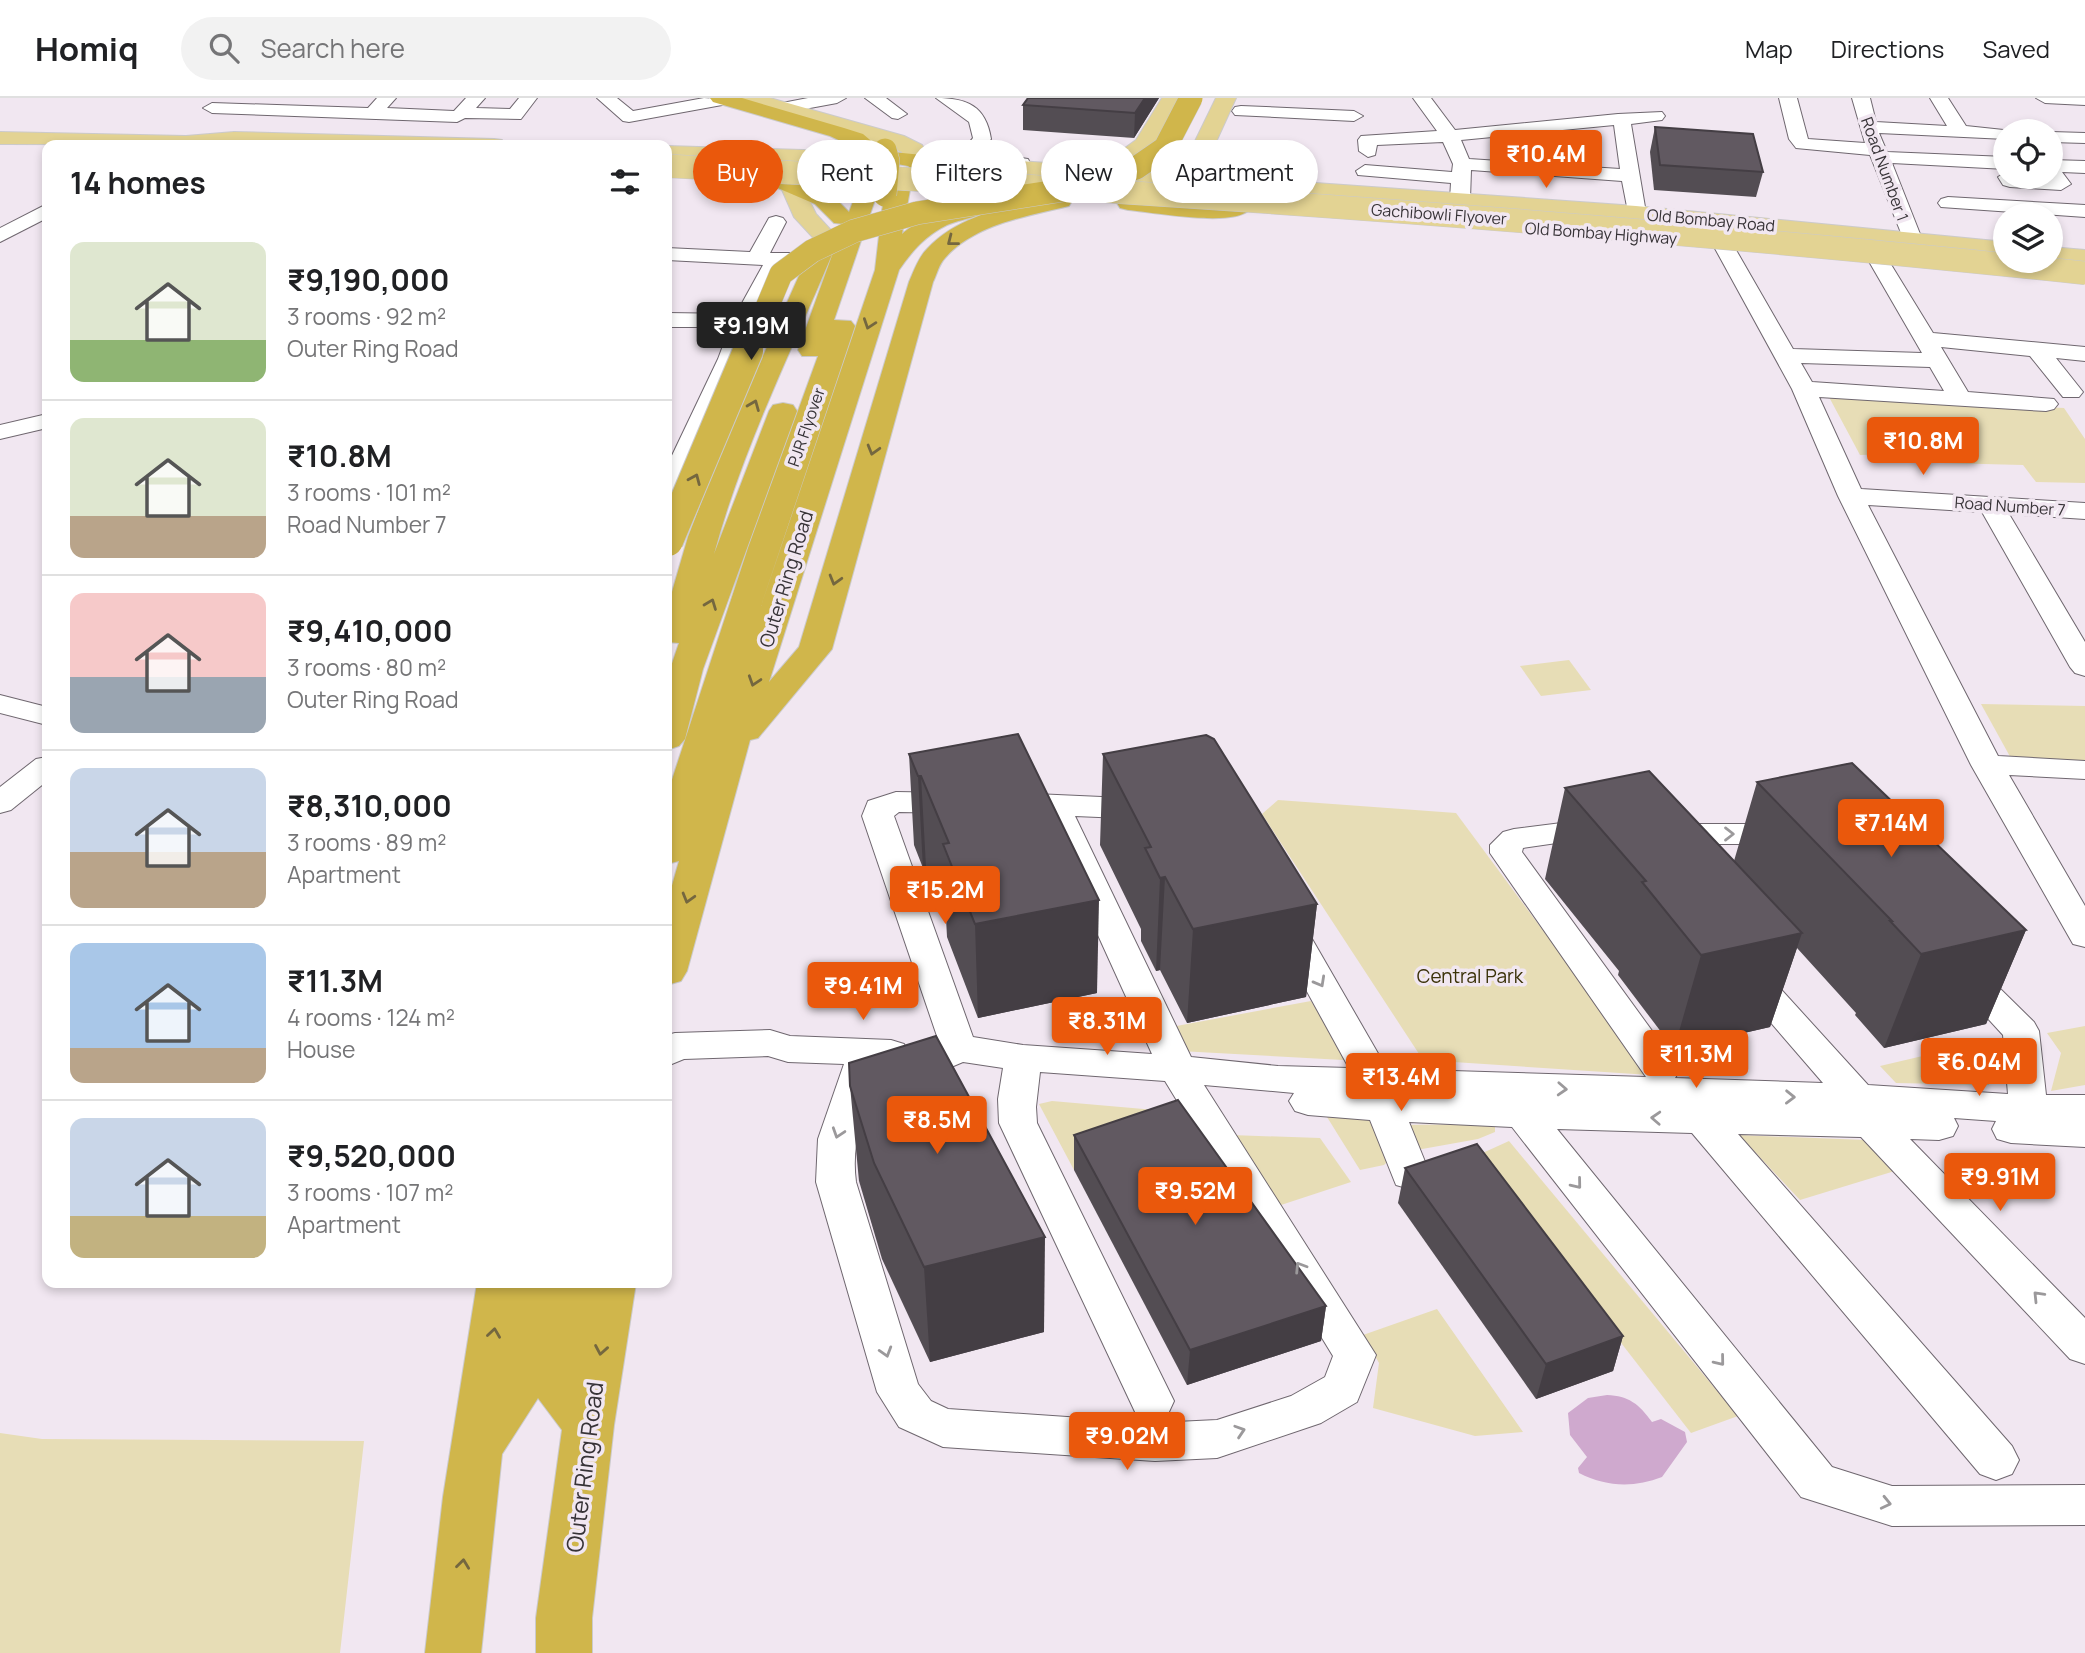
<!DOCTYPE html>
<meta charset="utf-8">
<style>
:root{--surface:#fff;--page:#f2f2f2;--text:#202124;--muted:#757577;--line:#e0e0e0;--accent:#ea580c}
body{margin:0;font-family:Manrope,sans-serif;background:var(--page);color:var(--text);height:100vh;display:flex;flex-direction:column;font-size:26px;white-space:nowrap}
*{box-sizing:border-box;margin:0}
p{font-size:23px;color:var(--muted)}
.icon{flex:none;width:38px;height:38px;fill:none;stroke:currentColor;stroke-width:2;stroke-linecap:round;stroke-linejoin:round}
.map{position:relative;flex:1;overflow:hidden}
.side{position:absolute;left:42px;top:42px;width:630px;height:1148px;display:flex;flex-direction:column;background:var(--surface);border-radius:14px;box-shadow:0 4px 10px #0003}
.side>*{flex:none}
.top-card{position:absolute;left:693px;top:42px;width:665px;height:63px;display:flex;gap:14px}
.controls{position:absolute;left:1993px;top:21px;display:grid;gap:14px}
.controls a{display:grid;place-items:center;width:70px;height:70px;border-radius:50%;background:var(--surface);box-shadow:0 4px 10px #0003;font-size:35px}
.price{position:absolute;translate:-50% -60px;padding:0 16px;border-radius:7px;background:var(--accent);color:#fff;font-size:23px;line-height:46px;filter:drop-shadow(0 2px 4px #0008)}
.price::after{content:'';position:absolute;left:50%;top:42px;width:21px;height:16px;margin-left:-10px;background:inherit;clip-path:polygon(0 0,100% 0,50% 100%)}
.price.active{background:#222;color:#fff}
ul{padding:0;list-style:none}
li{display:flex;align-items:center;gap:21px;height:175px;padding:0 28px}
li+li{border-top:2px solid var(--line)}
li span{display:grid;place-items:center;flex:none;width:196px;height:140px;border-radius:14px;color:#555}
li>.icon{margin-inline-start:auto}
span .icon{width:84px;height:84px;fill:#fffc;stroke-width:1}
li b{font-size:30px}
h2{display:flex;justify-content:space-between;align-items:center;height:84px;padding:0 28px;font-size:30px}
.tag{padding:0 24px;border-radius:32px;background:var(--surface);box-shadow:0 4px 10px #0003;font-size:24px;line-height:63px}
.tag.active{background:var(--accent);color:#fff}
header{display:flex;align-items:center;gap:42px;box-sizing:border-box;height:98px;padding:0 35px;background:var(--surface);border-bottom:2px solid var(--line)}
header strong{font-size:33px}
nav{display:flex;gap:38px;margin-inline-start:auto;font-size:24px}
.search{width:490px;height:63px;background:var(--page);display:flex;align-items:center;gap:18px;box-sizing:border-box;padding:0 24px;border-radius:38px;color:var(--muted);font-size:26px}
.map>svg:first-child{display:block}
.green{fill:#e7ddb6}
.water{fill:#cfa9ce}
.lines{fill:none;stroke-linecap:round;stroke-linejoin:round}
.minor-casing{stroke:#6f676f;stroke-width:2}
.major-casing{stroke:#cbcacb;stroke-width:2}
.highway-casing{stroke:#cbcacb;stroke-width:2}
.minor{fill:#fff;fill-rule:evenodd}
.major{fill:#e3d393;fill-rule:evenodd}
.highway{fill:#d0b64b;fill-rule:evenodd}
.major-bridge-casing{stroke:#cbcacb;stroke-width:24;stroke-linecap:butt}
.highway-bridge-far1-casing{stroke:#cbcacb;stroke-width:24;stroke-linecap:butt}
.highway-bridge-casing{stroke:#cbcacb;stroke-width:32;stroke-linecap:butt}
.major-bridge{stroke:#e3d393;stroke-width:23}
.highway-bridge-far1{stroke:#d0b64b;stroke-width:23}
.highway-bridge{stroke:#d0b64b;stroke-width:30}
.wall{fill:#534d53}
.shaded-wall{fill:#443e44}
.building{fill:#615961;stroke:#443e44;stroke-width:2}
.oneway{stroke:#74673f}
.oneway2{stroke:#9b999b}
.labels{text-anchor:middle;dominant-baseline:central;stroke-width:7;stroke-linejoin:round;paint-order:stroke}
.far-street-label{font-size:16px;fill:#373337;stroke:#f1e7f1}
.street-label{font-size:19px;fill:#373337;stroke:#f1e7f1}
.park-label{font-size:19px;fill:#3b3209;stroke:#f1e7f1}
.near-street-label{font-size:23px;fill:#373337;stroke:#f1e7f1}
</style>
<header>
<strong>Homiq</strong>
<div class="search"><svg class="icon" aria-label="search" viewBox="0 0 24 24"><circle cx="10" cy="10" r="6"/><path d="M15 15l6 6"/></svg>Search here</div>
<nav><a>Map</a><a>Directions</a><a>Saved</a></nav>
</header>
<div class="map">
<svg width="2085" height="1555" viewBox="0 0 2085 1555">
<rect width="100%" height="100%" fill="#f1e7f1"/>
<g class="green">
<path d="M1829,299L2064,310L2085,341V385L2036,384L2023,367L1903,364L1896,356L1860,357Z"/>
<path d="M1569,562L1591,592L1541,598L1520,568Z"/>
<path d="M1981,606L2085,608V668L2013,664Z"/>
<path d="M1278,702L1456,715L1650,977L1423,962L1262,716Z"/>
<path d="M1311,903L1343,955V962L1161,952L1155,932Z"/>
<path d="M2085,928V987L2051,993L2061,955L2047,935Z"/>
<path d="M1995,941L1989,987L1896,985L1880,968Z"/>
<path d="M1052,1003L1155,1012L1074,1072L1039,1006Z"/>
<path d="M1327,1019L1380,1021L1393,1058L1384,1067L1360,1072Z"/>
<path d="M1495,1026V1034L1478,1041L1411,1053L1396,1027Z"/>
<path d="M1231,1037L1320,1040L1351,1084L1281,1107Z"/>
<path d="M1739,1037L1865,1042L1898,1072L1800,1102Z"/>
<path d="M1509,1043L1738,1318L1691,1335L1476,1058Z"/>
<path d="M1437,1211L1523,1334L1475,1338L1373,1310L1379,1265L1363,1237Z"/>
<path d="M0,1335L42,1341L364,1343L340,1555H0Z"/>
</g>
<path class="water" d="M1607,1297C1629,1298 1639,1306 1652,1324L1661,1321L1685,1334L1687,1344L1662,1379C1634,1390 1606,1389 1579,1375L1578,1370L1587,1359L1570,1337L1568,1315L1588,1300Z"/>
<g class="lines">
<defs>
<g id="minor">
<path d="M377,0H396L387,10L454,13L466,0H485L476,10L510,11L519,0H537L521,21L465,20L457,24L212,15L203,10L212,5L368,10Z"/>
<path d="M597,0H617L633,13L704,0L731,2L722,7L629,24L623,23Z"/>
<path d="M808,0H846L837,5L783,15L774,10L777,6Z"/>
<path d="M865,0H886L907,16L898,21L892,20Z"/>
<path d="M936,0C967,0 986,8 991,41L980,54L1028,61L1030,65L1028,69L1021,71L965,63L960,56L973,40L969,24Z"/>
<path d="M1413,0H1431L1455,32L1618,16L1662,14L1665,18L1662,22L1631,26L1646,115L1643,119H1629L1622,83L1471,72L1470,101L1460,107L1450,101L1451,85L1358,77L1356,73L1365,67L1452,74L1453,66L1443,44L1377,47L1375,57L1368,59L1359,53L1358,42L1361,38L1437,33ZM1614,27L1620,71L1469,61L1461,42Z"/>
<path d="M1779,0H1797L1808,41L1865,45L1852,0H1870L1876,24L1947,28L1930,0H1948L1966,28L2013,33H2006V41L1879,35L1887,54L2006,59V71L1892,65L1922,141L1919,145H1905L1870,57L1796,50L1789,41Z"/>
<path d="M2036,0H2085V7L2045,5Z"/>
<path d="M1241,8L1354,13L1363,18L1354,23L1235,17L1232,13L1235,9Z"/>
<path d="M2051,34L2085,35V45L2051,44Z"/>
<path d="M2051,62L2085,63V75L2062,74L2071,86L2061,92L2010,89L2003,87L1998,79L2006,74V79H2051Z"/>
<path d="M1948,99L2085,107V119L1941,109L1938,105L1941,101Z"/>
<path d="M47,106V120L0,144V130Z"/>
<path d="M776,118L783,120L786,124L770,155H820L827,157L830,161L827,165L783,168C744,241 714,319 680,394L676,399L667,402V368L718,261L730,229H667V215L736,216L763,167L667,162V150L750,154L769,120Z"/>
<path d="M1722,139L1729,141L1732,145L1793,251L1922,255L1867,160L1870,156H1884L1887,160L1933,235L2085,249V263L2056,260L2083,294L2079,299H2063L2030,258L1941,249L1968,294L2054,301L2058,306L2054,311L2046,313L1819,299L1861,391L2085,405V421L2009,416L2085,544V578L2075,575L2070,569L1982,414L1868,407L1998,658L2085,663V681L2009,677L2085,808V849L2073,846L1971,667L1838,398L1792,291L1712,145L1715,141ZM1801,265L1930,269L1944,293L1812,284Z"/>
<path d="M47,316V330L0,341V327Z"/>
<path d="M0,597L47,609V627L0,615Z"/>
<path d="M47,659V683L11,712L0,715V689L36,661Z"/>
<path d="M896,694L957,695L968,698L973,705L968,712L957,715L899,714L894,718L973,939L1023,947L1152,956L1043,716L1024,713L1019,706L1024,699L1035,696L1146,701L1157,704L1162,711L1157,718L1146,721L1075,718L1191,959L1278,968L1349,970L1271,828L1276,820L1288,817L1300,820L1387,971L1646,979L1490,755V747L1503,734L1514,731L1601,720L1612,723L1617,730L1612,737L1523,750L1522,754L1674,963L1680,972L1675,980L1823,985L1734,882L1728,874L1734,866L1746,862L1758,866L1868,987L2008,996L2003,937L1946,875L1952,867L1964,863L1976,867L2034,924L2039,933L2046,997H2085V1049L2011,1045L1997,1041L1992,1031L1996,1023L1954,1020L1958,1028L1953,1038L1939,1042L1910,1041L2085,1220V1266L2070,1261L1861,1039L1738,1036L2012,1348L2019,1362L2012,1376L1996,1382L1980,1376L1692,1035L1557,1031L1832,1369L1892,1388L2085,1387V1427L1892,1428L1801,1399L1512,1029L1409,1024L1430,1076L1424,1087L1410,1091L1396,1087L1370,1022L1308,1017L1295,1013L1289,1003L1294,995L1204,987L1376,1257L1357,1304L1321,1325L1217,1360L1155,1363L943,1349L899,1329L877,1294L816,1084L818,1041L844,966L788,964L768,958L684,961L667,968V937L675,935L770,932L790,938L891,942L904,946L909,955L908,958L939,944L862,718L868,703ZM963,964L1003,970L998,1001L999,1025L1136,1316L1152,1322L1168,1316L1174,1303L1037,1025L1036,1009L1040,974L1165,983L1333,1258L1325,1279L1291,1298L1217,1322L1155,1325L948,1311L931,1303L918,1286L856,1084C851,1048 862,1017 874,984H916Z"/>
<path d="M1663,726H1788L1799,729L1804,736L1799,743L1788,746H1663L1652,743L1647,736L1652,729Z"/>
</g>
<g id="major">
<path d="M738,0H770L904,38L922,47L925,52L923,56L1088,68L1118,55L1136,42L1162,0H1182C1165,34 1155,54 1120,70L1186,75L1183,68L1216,0H1236L1205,68L1218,78L1636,108L2006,144V158L1636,122L914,69L902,66L899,61L902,54L888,48L741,4Z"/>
<path d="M0,34L186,38L234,34L494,41L502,42L505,47L0,46Z"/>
<path d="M667,48L869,54L877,56L880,61L877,66L869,68L667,60Z"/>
<path d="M790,78L798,80L816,116L839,141L835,146H819L794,119L779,85L782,80Z"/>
<path d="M2051,149L2085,152V166L2049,163Z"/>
</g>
<g id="highway">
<path d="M710,0H742L844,30L863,36L883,53L922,57L935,66L938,76L927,86L910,92L902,136C920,120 965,97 989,103L992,108C985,119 960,121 947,127C926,137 912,153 899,172L769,584L799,549L909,184C914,173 918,160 927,151C960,115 1016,107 1061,96L1069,98L1072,103L1069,108C1028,118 975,126 945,160C939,166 937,176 933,184L832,551L758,640L750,642L687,873L681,883L667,887V805L679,763L667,766V697L748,450L818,258H802L798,252L834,152C792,252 742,351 714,456L769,313L773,307L783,305L793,307L797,313L703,571L685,641L679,648L667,652V580L679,545L667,544V511L688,439L725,343L815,142L819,137H835L838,141L844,126L834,125L815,106L766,85L763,80L766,75H782L831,96L849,114L857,93L844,87L834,76L838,67L861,56L847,46L830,38L713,4ZM892,65L908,68L916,74C899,85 873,88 857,75L874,67ZM877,96H886L882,112L875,172L761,508L855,228L851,223L834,222Z"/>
<path d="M1247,78L1255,80L1258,85C1256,93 1255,105 1250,111C1235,130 1152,114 1128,112L1120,110L1117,105L1120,100L1128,98L1226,107L1231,104L1239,80Z"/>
<path d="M477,1185H636L614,1327L592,1520V1555H536V1520L562,1332L538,1300L502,1356L481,1555H425L443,1399Z"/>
</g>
</defs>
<use href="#minor" class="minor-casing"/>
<use href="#major" class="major-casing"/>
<use href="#highway" class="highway-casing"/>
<use href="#minor" class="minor"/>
<use href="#major" class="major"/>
<use href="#highway" class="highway"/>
<defs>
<path id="major-bridge" d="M667,68C1141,92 1613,125 2085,175"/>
<g id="highway-bridge-far1">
<path d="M885,52L888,63L885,97"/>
<path d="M748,255L781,176L812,153L854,133L917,115L1070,91L1136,70L1165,50L1191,0"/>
</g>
<path id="highway-bridge" d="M668,443L748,253"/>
</defs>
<use href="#major-bridge" class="major-bridge-casing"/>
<use href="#highway-bridge-far1" class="highway-bridge-far1-casing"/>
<use href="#highway-bridge" class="highway-bridge-casing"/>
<use href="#major-bridge" class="major-bridge"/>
<use href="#highway-bridge-far1" class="highway-bridge-far1"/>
<use href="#highway-bridge" class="highway-bridge"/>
</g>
<g class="wall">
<path d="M1159,0L1134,40L1023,32V7Z"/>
<path d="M1655,29L1763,74L1756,99L1654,92L1650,54Z"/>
<path d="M909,656L1097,895L978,920L947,839L946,820L926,769L923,770L914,747Z"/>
<path d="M1103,656L1317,806L1306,899L1187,925L1160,872L1156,873L1141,843V831L1100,747Z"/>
<path d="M1757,684L2026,832L1986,926L1884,950L1855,917L1856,915L1797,850L1770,929L1674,951L1618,877L1619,873L1545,781L1565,690L1734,763Z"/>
<path d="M850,988L1044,1234L930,1264L882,1161L859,1083Z"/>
<path d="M1074,1037L1326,1208L1321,1243L1187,1287L1074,1072Z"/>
<path d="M1405,1070L1623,1238L1613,1273L1536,1301L1398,1105Z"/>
</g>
<g class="shaded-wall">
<path d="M1145,0H1159L1134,40L1135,15Z"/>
<path d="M918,678H921L926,769L923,770Z"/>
<path d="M1165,779L1160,872L1156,873L1160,780Z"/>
<path d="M1099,802L1097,895L978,920L975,826Z"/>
<path d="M1317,806L1306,899L1187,925L1193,831Z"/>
<path d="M2026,832L1986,926L1884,950L1921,856Z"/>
<path d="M1802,835L1770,929L1674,951L1701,857Z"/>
<path d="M1045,1139L1044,1234L930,1264L924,1169Z"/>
<path d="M1326,1208L1321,1243L1187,1287L1190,1252Z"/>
<path d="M1623,1238L1613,1273L1536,1301L1546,1266Z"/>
</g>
<g class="building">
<path d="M1028,0H1145L1135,15L1023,7Z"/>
<path d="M1655,29L1753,36L1763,74L1660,67Z"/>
<path d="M1018,636L1099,802L975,826L943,746L949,745L921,678H918L909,656Z"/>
<path d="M1206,637L1214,641L1317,806L1193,831L1165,779L1160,780L1145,750L1151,749L1103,656Z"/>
<path d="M1852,665L2026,832L1921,856L1890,823H1892L1757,684Z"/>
<path d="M1649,673L1802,835L1701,857L1642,784L1646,783L1565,690Z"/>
<path d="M936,938L1045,1139L924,1169L874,1065L850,988L849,965Z"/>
<path d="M1178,1002L1326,1208L1190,1252L1074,1037Z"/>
<path d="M1477,1046L1623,1238L1546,1266L1405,1070Z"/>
</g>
<defs><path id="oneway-chevron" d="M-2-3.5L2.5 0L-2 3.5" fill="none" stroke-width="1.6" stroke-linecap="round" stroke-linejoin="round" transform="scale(1.75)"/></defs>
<g class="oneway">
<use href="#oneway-chevron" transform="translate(952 143) rotate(142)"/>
<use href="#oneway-chevron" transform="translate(869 226) rotate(109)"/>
<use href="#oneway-chevron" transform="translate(754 307) rotate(-68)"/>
<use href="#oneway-chevron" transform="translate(873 352) rotate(106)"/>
<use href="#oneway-chevron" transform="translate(695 381) rotate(-67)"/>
<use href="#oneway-chevron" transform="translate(835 482) rotate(106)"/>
<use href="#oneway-chevron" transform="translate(711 506) rotate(-69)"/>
<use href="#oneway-chevron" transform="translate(754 583) rotate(108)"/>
<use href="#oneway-chevron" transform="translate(688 800) rotate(106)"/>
<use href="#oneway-chevron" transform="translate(494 1235) rotate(-82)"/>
<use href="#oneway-chevron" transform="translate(601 1252) rotate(100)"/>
<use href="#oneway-chevron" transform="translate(463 1466) rotate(-83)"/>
</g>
<g class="oneway2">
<use href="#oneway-chevron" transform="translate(1729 736)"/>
<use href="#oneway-chevron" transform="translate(1320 884) rotate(61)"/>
<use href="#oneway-chevron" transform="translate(1562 991) rotate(3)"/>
<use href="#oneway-chevron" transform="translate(1790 999) rotate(1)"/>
<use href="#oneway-chevron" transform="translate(1656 1020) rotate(-177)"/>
<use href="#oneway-chevron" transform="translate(838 1035) rotate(108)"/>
<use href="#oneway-chevron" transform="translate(1577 1086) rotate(51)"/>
<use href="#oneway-chevron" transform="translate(1300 1169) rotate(-122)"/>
<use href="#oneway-chevron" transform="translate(2038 1198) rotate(-134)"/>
<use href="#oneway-chevron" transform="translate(886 1254) rotate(73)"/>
<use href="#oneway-chevron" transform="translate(1720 1263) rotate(51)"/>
<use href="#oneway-chevron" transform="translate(1240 1333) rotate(-18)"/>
<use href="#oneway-chevron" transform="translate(1886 1405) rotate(13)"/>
</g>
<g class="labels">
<g class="far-street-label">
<text transform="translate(1885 71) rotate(70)">Road Number 1</text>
<text transform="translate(1439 116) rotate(4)">Gachibowli Flyover</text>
<text transform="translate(1711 122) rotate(5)">Old Bombay Road</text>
<text transform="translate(1601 135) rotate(4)">Old Bombay Highway</text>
<text transform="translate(806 329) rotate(-71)">PJR Flyover</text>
<text transform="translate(2010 408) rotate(4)">Road Number 7</text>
</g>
<g class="street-label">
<text transform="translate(786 481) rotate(-73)">Outer Ring Road</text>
</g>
<g class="park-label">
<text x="1470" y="878">Central Park</text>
</g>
<g class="near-street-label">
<text transform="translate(584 1369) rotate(-83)">Outer Ring Road</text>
</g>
</g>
</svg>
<div class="controls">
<a><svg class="icon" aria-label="locate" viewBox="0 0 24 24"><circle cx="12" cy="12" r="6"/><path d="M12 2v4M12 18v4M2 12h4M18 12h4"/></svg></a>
<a><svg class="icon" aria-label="layers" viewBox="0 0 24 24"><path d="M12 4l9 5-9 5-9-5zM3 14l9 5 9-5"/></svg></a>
</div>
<b class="price" style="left:1546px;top:92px">₹10.4M</b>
<b class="price active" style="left:751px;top:264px">₹9.19M</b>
<b class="price" style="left:1923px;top:379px">₹10.8M</b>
<b class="price" style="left:1891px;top:761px">₹7.14M</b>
<b class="price" style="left:945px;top:828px">₹15.2M</b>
<b class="price" style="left:863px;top:924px">₹9.41M</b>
<b class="price" style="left:1107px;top:959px">₹8.31M</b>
<b class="price" style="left:1696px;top:992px">₹11.3M</b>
<b class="price" style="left:1979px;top:1000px">₹6.04M</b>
<b class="price" style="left:1401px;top:1015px">₹13.4M</b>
<b class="price" style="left:937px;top:1058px">₹8.5M</b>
<b class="price" style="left:2000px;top:1115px">₹9.91M</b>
<b class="price" style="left:1195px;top:1129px">₹9.52M</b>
<b class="price" style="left:1127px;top:1374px">₹9.02M</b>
<div class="top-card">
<a class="tag active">Buy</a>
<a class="tag">Rent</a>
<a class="tag">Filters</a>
<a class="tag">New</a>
<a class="tag">Apartment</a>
</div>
<section class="side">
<h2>14 homes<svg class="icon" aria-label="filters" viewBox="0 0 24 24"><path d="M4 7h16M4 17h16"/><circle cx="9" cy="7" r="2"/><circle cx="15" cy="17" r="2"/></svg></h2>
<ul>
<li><span style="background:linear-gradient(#dfe7d0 70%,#8fb573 0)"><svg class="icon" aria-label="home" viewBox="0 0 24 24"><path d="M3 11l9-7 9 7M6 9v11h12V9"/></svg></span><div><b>₹9,190,000</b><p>3 rooms · 92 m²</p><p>Outer Ring Road</p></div></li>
<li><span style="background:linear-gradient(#dfe7d0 70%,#b9a48a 0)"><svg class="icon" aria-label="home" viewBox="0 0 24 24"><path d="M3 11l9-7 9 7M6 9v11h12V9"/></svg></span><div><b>₹10.8M</b><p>3 rooms · 101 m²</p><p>Road Number 7</p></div></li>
<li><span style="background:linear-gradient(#f6c9c9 60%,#9aa5b1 0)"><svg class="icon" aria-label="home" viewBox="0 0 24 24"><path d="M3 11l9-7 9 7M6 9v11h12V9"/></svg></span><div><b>₹9,410,000</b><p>3 rooms · 80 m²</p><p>Outer Ring Road</p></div></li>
<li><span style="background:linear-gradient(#c9d6e8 60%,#b9a48a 0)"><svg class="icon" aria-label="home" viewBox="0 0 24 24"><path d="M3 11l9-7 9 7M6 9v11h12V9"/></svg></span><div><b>₹8,310,000</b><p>3 rooms · 89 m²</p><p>Apartment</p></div></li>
<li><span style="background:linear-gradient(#a9c7e8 75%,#b9a48a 0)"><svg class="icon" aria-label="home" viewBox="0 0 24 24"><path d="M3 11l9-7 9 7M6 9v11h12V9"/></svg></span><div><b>₹11.3M</b><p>4 rooms · 124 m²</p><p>House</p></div></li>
<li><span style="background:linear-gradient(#c9d6e8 70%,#c2b280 0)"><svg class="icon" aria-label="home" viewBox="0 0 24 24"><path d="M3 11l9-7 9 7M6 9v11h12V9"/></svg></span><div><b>₹9,520,000</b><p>3 rooms · 107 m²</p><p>Apartment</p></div></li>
</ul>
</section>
</div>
